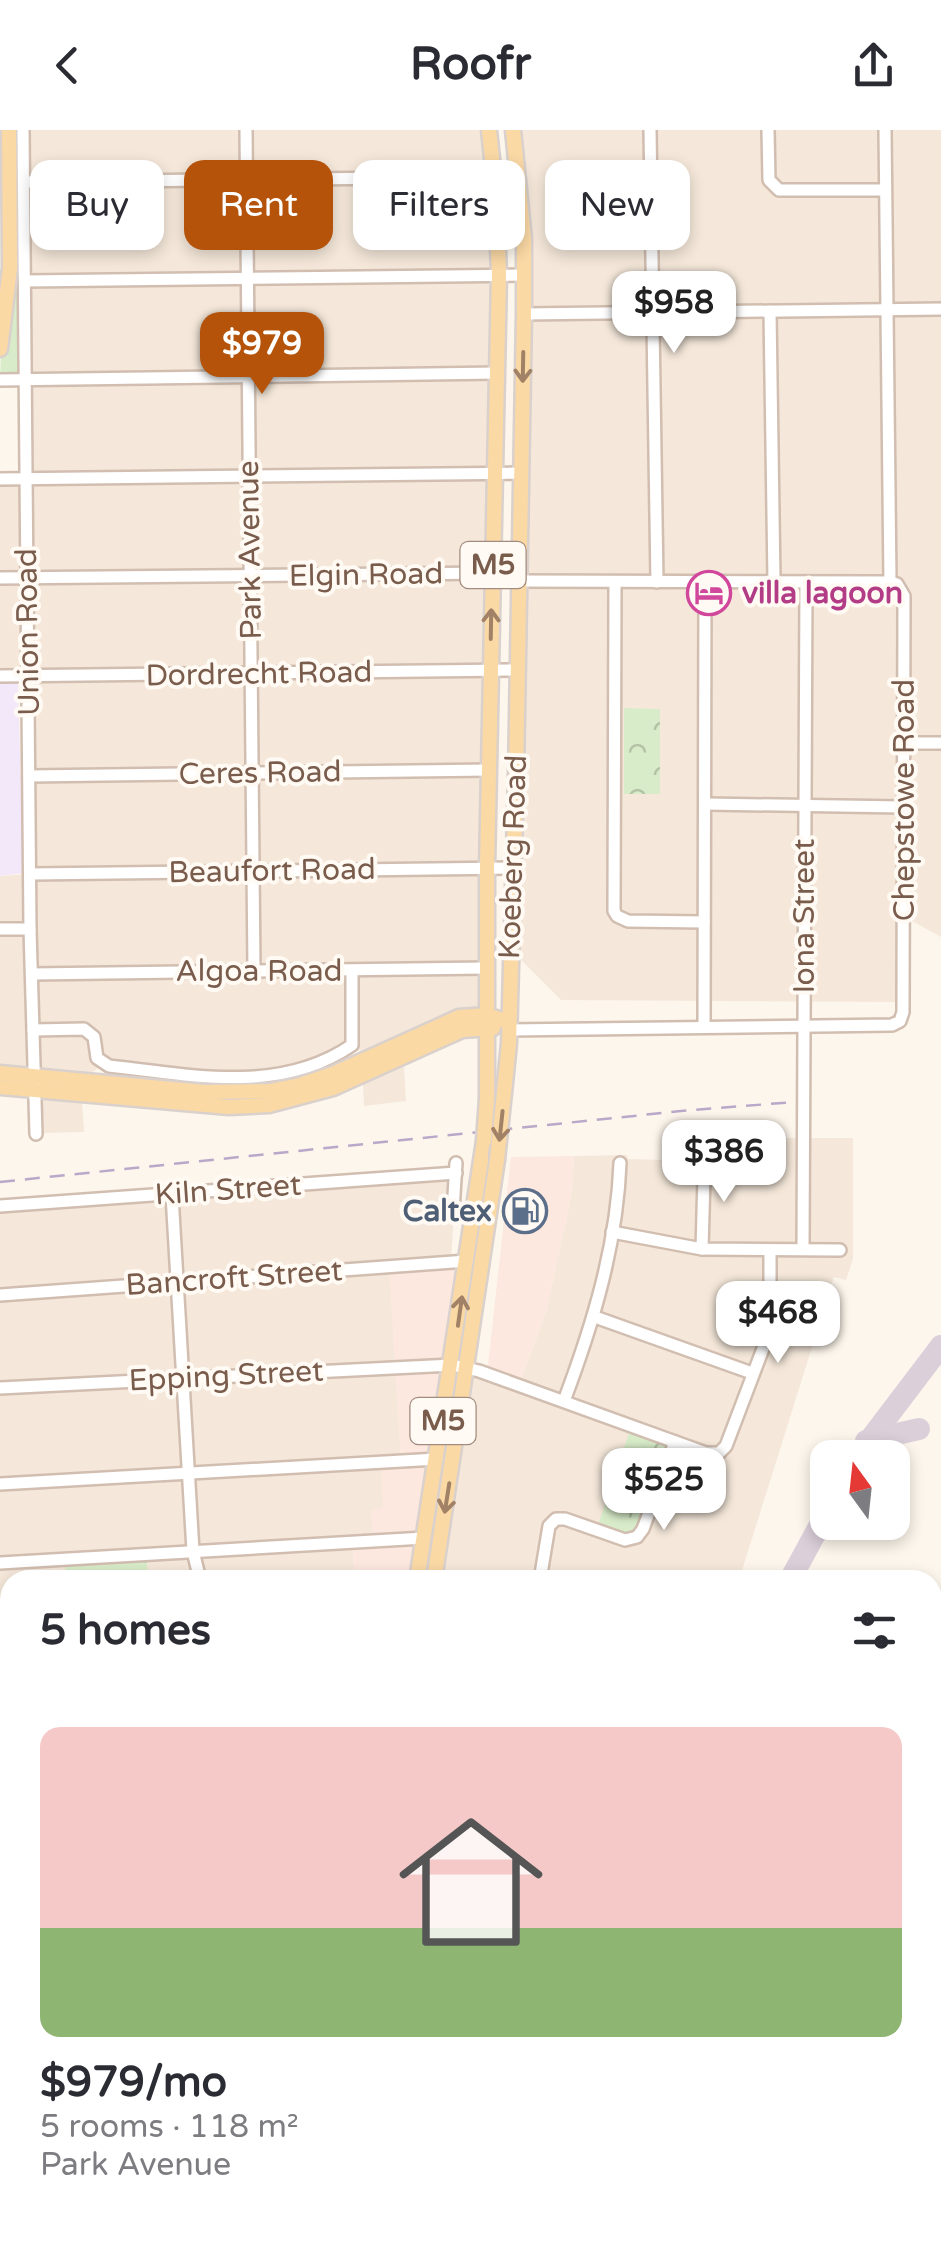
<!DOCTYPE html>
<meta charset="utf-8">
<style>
:root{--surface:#fff;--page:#f7f7f7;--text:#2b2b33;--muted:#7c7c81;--accent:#b45309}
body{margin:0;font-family:"Varela Round",sans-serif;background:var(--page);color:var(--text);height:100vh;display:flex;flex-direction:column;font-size:38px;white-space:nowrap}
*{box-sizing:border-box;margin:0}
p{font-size:32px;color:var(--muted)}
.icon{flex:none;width:55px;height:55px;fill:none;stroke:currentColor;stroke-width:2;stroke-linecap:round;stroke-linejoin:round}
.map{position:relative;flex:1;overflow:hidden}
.side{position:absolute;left:0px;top:1440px;width:942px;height:672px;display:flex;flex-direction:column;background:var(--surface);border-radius:30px 30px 0 0;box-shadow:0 5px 15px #0003}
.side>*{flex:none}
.hud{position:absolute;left:30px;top:30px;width:882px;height:90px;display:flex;gap:20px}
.needle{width:65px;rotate:345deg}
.tools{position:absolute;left:810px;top:1310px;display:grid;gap:20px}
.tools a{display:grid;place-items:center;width:100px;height:100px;border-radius:20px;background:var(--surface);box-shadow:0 5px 15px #0003;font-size:50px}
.price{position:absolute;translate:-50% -85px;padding:0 22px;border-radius:20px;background:#fff;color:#222;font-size:32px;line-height:65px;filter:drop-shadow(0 2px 5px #0008)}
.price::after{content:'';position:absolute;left:50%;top:60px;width:30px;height:22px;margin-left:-15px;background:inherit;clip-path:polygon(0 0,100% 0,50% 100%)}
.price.on{background:var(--accent);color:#fff}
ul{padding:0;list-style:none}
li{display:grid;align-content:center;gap:20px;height:530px;padding:0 40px}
li span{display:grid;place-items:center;height:310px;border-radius:20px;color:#555}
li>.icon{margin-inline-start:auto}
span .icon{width:180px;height:180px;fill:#fffc;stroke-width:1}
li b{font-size:42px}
h2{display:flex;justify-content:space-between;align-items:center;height:120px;padding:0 40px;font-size:42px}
.pill{padding:0 35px;border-radius:20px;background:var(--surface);box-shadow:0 5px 15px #0003;font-size:35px;line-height:90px}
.pill.on{background:var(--accent);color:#fff}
header{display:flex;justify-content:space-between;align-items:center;height:130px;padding:0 40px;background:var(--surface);font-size:45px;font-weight:700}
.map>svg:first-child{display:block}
.residential{fill:#f5e8da}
.commercial{fill:#fde8e0}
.education{fill:#f3e8fa}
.medical{fill:#fbdfe3}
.green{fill:#d8ecc9}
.park{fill:url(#park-crowns)}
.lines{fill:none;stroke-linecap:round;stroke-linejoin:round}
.taxiway{stroke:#dbcfda;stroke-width:22}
.minor-casing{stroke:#d1beb0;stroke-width:16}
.major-casing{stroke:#dad1cd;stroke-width:19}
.minor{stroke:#fff;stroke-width:11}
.major{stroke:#fbd9a5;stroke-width:14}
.rail{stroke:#b9a8c9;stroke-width:2.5;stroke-dasharray:15 10;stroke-linecap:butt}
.major-bridge-casing{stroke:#dad1cd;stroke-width:19;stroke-linecap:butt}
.major-bridge{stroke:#fbd9a5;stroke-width:14}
.oneway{stroke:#a18267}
.labels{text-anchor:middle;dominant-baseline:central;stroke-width:8;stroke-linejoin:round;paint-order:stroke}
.shield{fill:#fffaf3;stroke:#a28b7f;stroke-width:2.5}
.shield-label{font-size:28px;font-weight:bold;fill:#7a5c4d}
.street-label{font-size:30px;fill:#7a5c4d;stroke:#fffaf3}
.hotel-label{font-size:30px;font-weight:bold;fill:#b23c85;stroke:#fffaf3;text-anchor:start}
.service-label{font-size:30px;font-weight:bold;fill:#4e5e75;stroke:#fffaf3;text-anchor:end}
</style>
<header><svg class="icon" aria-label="back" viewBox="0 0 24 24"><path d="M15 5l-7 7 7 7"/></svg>Roofr<svg class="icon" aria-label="share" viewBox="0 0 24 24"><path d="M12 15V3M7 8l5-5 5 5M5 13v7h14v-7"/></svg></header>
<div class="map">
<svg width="941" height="2111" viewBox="0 0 941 2111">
<defs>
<pattern id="park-crowns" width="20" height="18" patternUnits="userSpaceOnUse" patternTransform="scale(2.5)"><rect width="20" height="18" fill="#d8ecc9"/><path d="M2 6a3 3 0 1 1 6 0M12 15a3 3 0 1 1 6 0" fill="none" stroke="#b4c2a5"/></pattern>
</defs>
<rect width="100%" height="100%" fill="#fdf6ec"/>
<g class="residential">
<path d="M23,0H489L493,36L487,885L369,926L352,915L344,921L251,948L103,933L84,950L0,943V746L30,744L29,547L0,546V349H26Z"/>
<path d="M513,0H941V807L905,787L903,872L561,870L511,820L524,145Z"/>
<path d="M404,936L406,971L364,976L363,954Z"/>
<path d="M42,969L82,972L84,1002L44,1003Z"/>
<path d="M713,1008H853V1129L846,1150L834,1147L739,1450H434L468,1238L519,1255L547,1179L571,1066L574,1026L627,1025L628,1029L704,1031L705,1011Z"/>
<path d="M456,1043L451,1132L390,1138L401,1330L373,1410L352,1412L355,1450H10V1789H0V1076Z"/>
</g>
<g class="commercial">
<path d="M574,1026L571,1066L547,1179L519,1255L487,1244L511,1027Z"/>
<path d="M467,1131L417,1450H355L352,1411L373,1410L371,1380L383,1378L381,1332L401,1330L389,1137Z"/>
</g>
<path class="education" d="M0,552H18L23,743L0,746Z"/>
<path class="medical" d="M0,1948H10V2102L69,2103L68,2111H0Z"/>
<g class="green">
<path d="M9,0H23L25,250H0Z"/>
<rect x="0" y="1789" width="10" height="159"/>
</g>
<g class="park">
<path d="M624,578L660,579V664H624Z"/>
<path d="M632,1294L675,1312L645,1401L630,1408L597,1398Z"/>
<path d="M147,1430L148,1450H65V1435Z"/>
</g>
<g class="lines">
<g class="taxiway">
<path d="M866,1311L919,1299"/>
<path d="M856,1328L941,1216"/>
<path d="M790,1450L828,1380"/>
<path d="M583,2111L586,2102"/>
</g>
<defs>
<g id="minor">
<path d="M23,0L30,799L36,1004"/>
<path d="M246,0L254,841"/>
<path d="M650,0L657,452"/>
<path d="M768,0L769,50L779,60H885"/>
<path d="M885,0L890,452"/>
<path d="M24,52L494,47"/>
<path d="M25,151L524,145"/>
<path d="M770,181L774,451"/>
<path d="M524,184L941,179"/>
<path d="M0,250L497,243"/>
<path d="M0,349L521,343"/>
<path d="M0,448L492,443"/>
<path d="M519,451L890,452"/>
<path d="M615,453L614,781L617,786L628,791L704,792"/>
<path d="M0,546L517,540"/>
<path d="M904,613H941"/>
<path d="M30,646L490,640"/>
<path d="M706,674L903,677"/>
<path d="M31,744L513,738"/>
<path d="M0,799H30"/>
<path d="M32,844L486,838"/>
<path d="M704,896L705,453"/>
<path d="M33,900L84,899L94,907L97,928L109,936C190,945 280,965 352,915V841"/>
<path d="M509,900L892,895L900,891L903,882L904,466L897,454L890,452"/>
<path d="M172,1065L193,1421L200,1450"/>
<path d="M0,1076L456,1043"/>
<path d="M453,1081L456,1033"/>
<path d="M612,1102L702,1119L840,1120"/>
<path d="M702,1119L705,1011"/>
<path d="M803,1119L806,453"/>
<path d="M0,1165L467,1131"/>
<path d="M595,1187L752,1243"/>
<path d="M0,1258L452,1235L479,1241L706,1323H719L726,1316L767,1208L770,1191V1120"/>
<path d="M564,1271C593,1194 617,1115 620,1033"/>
<path d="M0,1354L437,1329"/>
<path d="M0,1433L424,1408"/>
<path d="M540,1450L549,1396L556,1389H565L625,1410L637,1407L643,1399L675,1312"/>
<path d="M0,1535L10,1534"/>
<path d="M0,1624H10"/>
<path d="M0,1695H10"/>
<path d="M473,2102L501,2111"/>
<path d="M77,2111L78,2102"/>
<path d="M525,2111L527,2102"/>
</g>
<g id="major">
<path d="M0,219L10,138L9,0"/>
<path d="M0,943L204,962L270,961L300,955L333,944L459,887L487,885L508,892"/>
<path d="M0,957L229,977L269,975L333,958L462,900L493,898"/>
<path d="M504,963L509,913L516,644L524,184V109L513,0"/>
<path d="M487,968V738L499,145L496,67L489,0"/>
<path d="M417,1450L484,1011"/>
<path d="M434,1450L497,1030"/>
<path d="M335,2111L336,2102"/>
<path d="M351,2111L352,2102"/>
</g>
</defs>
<use href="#minor" class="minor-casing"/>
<use href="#major" class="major-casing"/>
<use href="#minor" class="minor"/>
<use href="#major" class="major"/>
<path class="rail" d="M0,1052L681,981L794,972"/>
<defs>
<g id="major-bridge">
<path d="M484,1011L487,968"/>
<path d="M497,1030L504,963"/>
</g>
</defs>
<use href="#major-bridge" class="major-bridge-casing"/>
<use href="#major-bridge" class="major-bridge"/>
</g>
<defs><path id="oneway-shaft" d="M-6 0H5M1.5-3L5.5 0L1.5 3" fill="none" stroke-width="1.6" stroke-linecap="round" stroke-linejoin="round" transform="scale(2.5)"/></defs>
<g class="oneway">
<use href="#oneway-shaft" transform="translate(523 237) rotate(91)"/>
<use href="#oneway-shaft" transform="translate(491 494) rotate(-89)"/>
<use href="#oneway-shaft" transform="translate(501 996) rotate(96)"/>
<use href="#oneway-shaft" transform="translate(460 1181) rotate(-82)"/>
<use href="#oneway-shaft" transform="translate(447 1368) rotate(99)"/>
</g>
<defs>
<symbol id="hotel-ring" viewBox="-11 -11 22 22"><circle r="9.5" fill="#fffaf3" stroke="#d1479c" stroke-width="1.5"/><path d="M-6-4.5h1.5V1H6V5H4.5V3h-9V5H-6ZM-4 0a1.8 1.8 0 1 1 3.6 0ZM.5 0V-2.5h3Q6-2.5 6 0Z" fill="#d1479c"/></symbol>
<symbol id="fuel-ring" viewBox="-11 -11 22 22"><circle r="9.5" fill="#fffaf3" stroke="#5c6f8a" stroke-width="1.5"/><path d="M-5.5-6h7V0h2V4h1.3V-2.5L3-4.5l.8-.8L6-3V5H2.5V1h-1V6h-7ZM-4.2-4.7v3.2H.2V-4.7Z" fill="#5c6f8a"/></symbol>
</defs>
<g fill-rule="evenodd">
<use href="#hotel-ring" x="684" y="438" width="50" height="50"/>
<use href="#fuel-ring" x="500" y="1056" width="50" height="50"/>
</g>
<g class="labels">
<g class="shield">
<rect x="460.5" y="412" width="65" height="46" rx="8"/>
<rect x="410.5" y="1268" width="65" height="46" rx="8"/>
</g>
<g class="shield-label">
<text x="493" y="435">M5</text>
<text x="443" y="1291">M5</text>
</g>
<g class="street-label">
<text transform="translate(250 420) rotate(-91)">Park Avenue</text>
<text transform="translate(366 445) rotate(-1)">Elgin Road</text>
<text transform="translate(28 502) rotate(-91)">Union Road</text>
<text transform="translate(259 544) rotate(-1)">Dordrecht Road</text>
<text transform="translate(260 643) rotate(-1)">Ceres Road</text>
<text transform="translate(904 670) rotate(-90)">Chepstowe Road</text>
<text transform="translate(513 727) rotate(-88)">Koeberg Road</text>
<text transform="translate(272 741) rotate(-1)">Beaufort Road</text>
<text transform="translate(804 786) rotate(-90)">Iona Street</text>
<text x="259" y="841">Algoa Road</text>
<text transform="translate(228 1060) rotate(-4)">Kiln Street</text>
<text transform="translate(234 1148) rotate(-4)">Bancroft Street</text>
<text transform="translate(226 1246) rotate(-3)">Epping Street</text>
</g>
<g class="hotel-label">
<text x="742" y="463">villa lagoon</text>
</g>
<g class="service-label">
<text x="492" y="1081">Caltex</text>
</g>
</g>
</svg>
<div class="tools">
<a><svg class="needle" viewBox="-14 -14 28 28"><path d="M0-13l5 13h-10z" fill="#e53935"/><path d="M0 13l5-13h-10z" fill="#7c7c81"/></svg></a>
</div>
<b class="price" style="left:674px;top:226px">$958</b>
<b class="price on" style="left:262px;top:267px">$979</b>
<b class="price" style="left:724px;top:1075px">$386</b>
<b class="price" style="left:778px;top:1236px">$468</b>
<b class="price" style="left:664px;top:1403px">$525</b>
<div class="hud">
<a class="pill">Buy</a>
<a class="pill on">Rent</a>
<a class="pill">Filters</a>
<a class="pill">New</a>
</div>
<section class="side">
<h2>5 homes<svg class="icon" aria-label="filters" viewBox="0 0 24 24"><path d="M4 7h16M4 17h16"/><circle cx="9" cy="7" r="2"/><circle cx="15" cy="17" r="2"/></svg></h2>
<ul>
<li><span style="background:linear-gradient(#f6c9c9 65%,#8fb573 0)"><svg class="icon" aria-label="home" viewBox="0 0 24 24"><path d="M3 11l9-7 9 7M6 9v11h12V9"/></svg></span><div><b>$979/mo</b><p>5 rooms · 118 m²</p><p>Park Avenue</p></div></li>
</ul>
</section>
</div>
